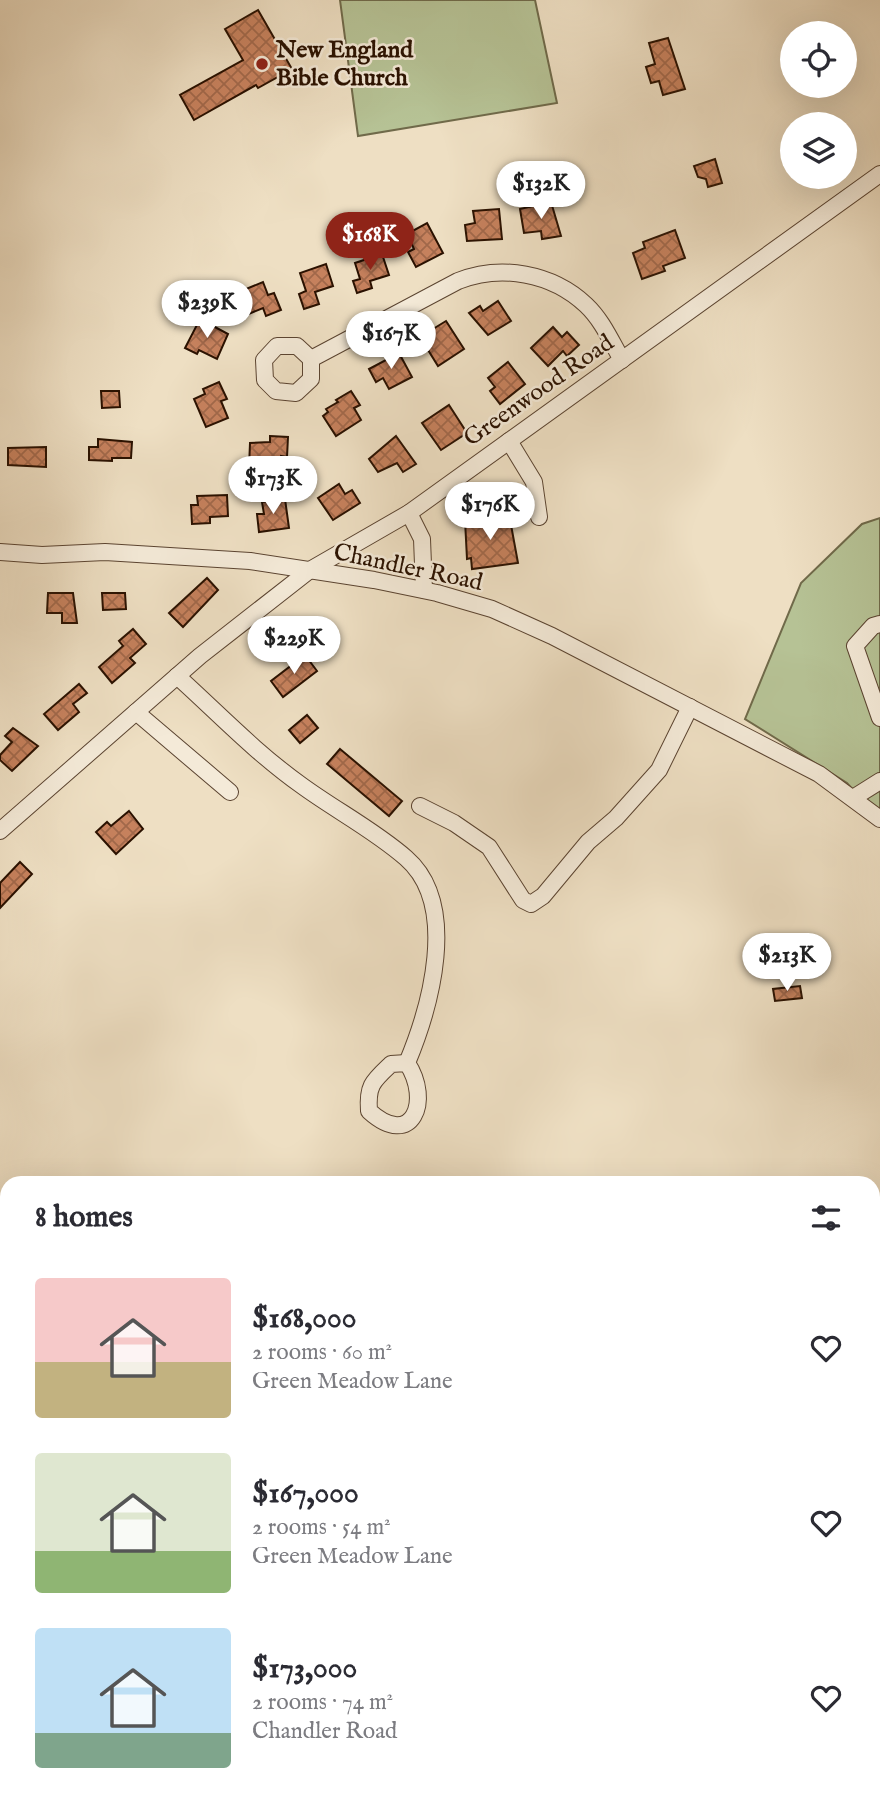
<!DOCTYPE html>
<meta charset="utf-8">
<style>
:root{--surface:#fff;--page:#f2f2f3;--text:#2b2b33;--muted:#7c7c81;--accent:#8f2418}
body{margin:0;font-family:"IM FELL English",serif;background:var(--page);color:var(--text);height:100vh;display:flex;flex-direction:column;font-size:26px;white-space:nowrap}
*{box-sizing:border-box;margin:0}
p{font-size:23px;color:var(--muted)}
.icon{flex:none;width:38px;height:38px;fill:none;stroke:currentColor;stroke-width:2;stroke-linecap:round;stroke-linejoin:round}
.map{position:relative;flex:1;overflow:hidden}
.side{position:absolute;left:0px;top:1176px;width:880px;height:625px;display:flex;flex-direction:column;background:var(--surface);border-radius:21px 21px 0 0;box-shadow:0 7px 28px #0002}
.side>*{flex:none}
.buttons{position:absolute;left:780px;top:21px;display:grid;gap:14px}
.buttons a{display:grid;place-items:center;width:77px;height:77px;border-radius:50%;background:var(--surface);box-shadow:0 7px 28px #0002;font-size:35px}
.price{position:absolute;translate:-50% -60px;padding:0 16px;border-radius:24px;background:#fff;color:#222;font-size:23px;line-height:46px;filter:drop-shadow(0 2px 4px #0008)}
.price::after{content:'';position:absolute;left:50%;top:42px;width:21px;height:16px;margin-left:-10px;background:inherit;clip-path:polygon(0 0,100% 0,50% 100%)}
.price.current{background:var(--accent);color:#fff}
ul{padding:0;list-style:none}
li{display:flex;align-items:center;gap:21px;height:175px;padding:0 35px}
li span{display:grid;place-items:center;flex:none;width:196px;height:140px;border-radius:7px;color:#555}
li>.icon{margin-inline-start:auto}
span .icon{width:84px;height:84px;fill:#fffc;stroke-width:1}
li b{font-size:30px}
h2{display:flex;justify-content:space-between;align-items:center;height:84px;padding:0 35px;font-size:30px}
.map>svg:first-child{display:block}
.park{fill:#b6c295;stroke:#706a4a;stroke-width:2}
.building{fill:url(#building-cross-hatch);stroke:#2a1100;stroke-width:2}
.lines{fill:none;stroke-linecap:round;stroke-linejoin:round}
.minor-casing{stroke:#5b4431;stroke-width:18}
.major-casing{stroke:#2a1100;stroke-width:22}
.minor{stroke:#f4ead8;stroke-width:16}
.major{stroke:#e7c082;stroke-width:19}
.poi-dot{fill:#8f2418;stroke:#f4ead8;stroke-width:2.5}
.labels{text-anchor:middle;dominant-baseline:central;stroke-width:5;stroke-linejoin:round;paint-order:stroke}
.poi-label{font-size:24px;font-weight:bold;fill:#2a1100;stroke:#f4ead8;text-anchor:start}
.street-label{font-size:24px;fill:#2a1100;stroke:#f4ead8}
</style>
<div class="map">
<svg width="880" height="1800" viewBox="0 0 880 1800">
<defs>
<pattern id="building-cross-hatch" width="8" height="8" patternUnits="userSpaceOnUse" patternTransform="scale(1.75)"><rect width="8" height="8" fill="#c6815d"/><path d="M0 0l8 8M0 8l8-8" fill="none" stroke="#a1684a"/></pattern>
</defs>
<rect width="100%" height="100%" fill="#eedfc3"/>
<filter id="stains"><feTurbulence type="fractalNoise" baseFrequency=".00286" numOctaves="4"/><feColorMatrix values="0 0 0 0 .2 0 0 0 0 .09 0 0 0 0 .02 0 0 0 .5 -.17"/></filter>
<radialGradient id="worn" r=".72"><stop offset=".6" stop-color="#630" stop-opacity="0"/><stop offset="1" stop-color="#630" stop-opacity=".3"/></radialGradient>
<g class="park">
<path d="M340,0H535L557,103L358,136Z"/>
<path d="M880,518V820L847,783L745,719L801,583L862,524Z"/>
</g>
<g class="building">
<path d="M258,10L292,69L258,88L256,85L194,120L180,95L243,60L225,29Z"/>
<path d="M668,38L685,89L663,95L659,81L651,83L646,67L655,64L649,43Z"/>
<path d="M715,159L722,183L708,187L706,179L698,177L694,166Z"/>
<path d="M551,202L561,236L542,239L541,231L524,233L520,209Z"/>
<path d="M499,209L502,239L467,241L465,225L475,223L473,211Z"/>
<path d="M427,223L443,253L416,267L408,252L414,249L407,234Z"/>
<path d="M675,230L685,258L663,266L665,271L642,279L633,253L645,248L643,242Z"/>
<path d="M382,254L389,275L370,281L372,288L357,293L353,281L360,279L355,263Z"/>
<path d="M326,264L333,286L315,292L319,304L304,309L299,294L306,291L300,273Z"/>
<path d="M263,282L268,295L274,293L281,310L266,316L263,308L244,316L234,294Z"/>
<path d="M498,301L511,321L488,335L469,313L480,306L483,311Z"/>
<path d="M200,319L228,334L217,359L199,350L197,354L185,348Z"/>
<path d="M446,321L464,349L438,366L420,337Z"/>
<path d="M553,327L562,337L567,332L579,345L567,356L563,351L548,366L531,348Z"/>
<path d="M399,353L412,377L389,389L383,378L376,382L369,369Z"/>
<path d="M508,362L525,384L500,404L490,391L495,387L488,378Z"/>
<path d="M219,382L227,399L221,401L228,418L206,427L194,399L205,394L203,389Z"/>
<path d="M101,391H119L120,407L102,408Z"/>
<path d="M351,391L360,405L354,408L361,420L336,436L323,416L328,412L326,409L338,402L336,400Z"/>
<path d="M449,405L467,433L441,450L422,423Z"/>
<path d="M270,436L288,437L287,457L281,456L280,470L249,468L250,443L270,442Z"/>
<path d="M396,436L416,464L403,472L397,463L378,472L369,459Z"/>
<path d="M98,439L132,442L131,458H112V461L89,460V447H98Z"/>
<path d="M46,447V467L8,465V448Z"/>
<path d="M339,484L345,494L352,490L360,503L333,520L318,498Z"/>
<path d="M227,495L228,516L210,517V523L192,524L191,505H198L197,496Z"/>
<path d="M285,499L289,528L259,532L257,514H264L262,502Z"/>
<path d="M509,514L518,563L472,569L471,558L467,559L465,520Z"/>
<path d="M207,578L218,590L183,627L169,613Z"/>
<path d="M48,593H73L77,623H62V613H47Z"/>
<path d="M102,593H125L126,609L103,610Z"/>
<path d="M133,629L146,644L130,658L135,663L112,683L99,667L123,646L119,641Z"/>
<path d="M305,655L317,671L283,697L271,681Z"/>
<path d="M79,684L87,693L73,704L79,712L58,730L44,714Z"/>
<path d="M307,715L318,728L300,743L289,730Z"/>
<path d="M13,728L38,746L12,771L0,760V755L12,742L5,736Z"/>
<path d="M340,749L402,801L389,816L327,764Z"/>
<path d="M129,811L143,829L116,854L96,832L107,822L111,826Z"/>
<path d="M20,862L32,874L0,908V883Z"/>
<path d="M800,986L802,998L775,1001L773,989Z"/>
</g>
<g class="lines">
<defs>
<g id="minor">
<path d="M311,359V379L296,393L276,391L265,380L264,360L277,346H297L311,359L458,281C501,264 552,273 586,305C602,320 611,341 622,360"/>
<path d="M509,441L534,482L539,517"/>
<path d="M409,513L422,539L424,590"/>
<path d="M0,552L42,555L105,552L250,561L374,580L437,593L492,609L552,636L819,774L880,819"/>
<path d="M880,624L873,626L855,646L880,718"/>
<path d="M177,676C218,713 256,753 301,785C335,810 374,830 406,858C460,905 430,1008 407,1063"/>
<path d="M136,712L230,792"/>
<path d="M853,798L880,781"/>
<path d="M420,806L454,823L489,847L523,900L531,904L543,896L588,842L616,818L659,770L690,707"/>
<path d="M0,831L200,656L310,570L409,513L880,174"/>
<path d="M407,1063C432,1101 412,1150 369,1111C367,1085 373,1081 391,1064Z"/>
<path d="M0,1290L7,1288"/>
<path d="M873,1502L880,1494"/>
<path d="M83,1800L111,1794"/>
<path d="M715,1800L716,1794"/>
</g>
<path id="major" d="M0,1773L8,1800"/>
</defs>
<use href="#minor" class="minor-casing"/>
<use href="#major" class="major-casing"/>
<use href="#minor" class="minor"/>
<use href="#major" class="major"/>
</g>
<circle class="poi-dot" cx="262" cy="64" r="7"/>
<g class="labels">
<g class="poi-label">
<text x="276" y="50">New England<tspan x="276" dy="28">Bible Church</tspan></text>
</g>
<g class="street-label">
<text transform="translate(539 391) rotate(-35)">Greenwood Road</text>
<text transform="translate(408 568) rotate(12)">Chandler Road</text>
</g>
</g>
<rect width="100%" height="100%" filter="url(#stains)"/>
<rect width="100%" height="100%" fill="url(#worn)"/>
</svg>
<div class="buttons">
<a><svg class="icon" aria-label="locate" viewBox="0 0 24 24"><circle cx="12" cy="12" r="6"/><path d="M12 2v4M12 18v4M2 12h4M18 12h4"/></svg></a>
<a><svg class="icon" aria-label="layers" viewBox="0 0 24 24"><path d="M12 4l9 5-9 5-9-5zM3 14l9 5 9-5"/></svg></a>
</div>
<b class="price" style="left:541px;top:221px">$132K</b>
<b class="price current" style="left:370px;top:272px">$168K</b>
<b class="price" style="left:207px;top:340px">$239K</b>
<b class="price" style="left:391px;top:371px">$167K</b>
<b class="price" style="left:273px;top:516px">$173K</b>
<b class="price" style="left:490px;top:542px">$176K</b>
<b class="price" style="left:294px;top:676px">$229K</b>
<b class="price" style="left:787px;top:993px">$213K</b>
<section class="side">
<h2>8 homes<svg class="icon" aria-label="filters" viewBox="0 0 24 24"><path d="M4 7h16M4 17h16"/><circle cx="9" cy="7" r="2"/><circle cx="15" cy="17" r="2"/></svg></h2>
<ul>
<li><span style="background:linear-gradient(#f6c9c9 60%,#c2b280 0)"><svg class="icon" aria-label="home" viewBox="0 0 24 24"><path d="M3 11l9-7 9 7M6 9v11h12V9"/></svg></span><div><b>$168,000</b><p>2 rooms · 60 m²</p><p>Green Meadow Lane</p></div><svg class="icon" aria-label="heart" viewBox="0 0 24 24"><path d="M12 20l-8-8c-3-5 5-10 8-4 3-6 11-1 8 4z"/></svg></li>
<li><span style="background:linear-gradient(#dfe7d0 70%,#8fb573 0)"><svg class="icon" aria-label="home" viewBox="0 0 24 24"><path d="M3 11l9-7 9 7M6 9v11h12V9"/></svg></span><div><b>$167,000</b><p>2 rooms · 54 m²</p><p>Green Meadow Lane</p></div><svg class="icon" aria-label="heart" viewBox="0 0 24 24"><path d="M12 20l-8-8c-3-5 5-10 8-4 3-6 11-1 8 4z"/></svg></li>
<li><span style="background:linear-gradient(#bfe0f5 75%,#7fa58c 0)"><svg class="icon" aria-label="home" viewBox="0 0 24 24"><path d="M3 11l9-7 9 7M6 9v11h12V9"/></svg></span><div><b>$173,000</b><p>2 rooms · 74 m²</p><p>Chandler Road</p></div><svg class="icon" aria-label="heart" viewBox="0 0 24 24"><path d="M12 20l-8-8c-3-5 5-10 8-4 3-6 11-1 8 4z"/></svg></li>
</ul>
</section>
</div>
